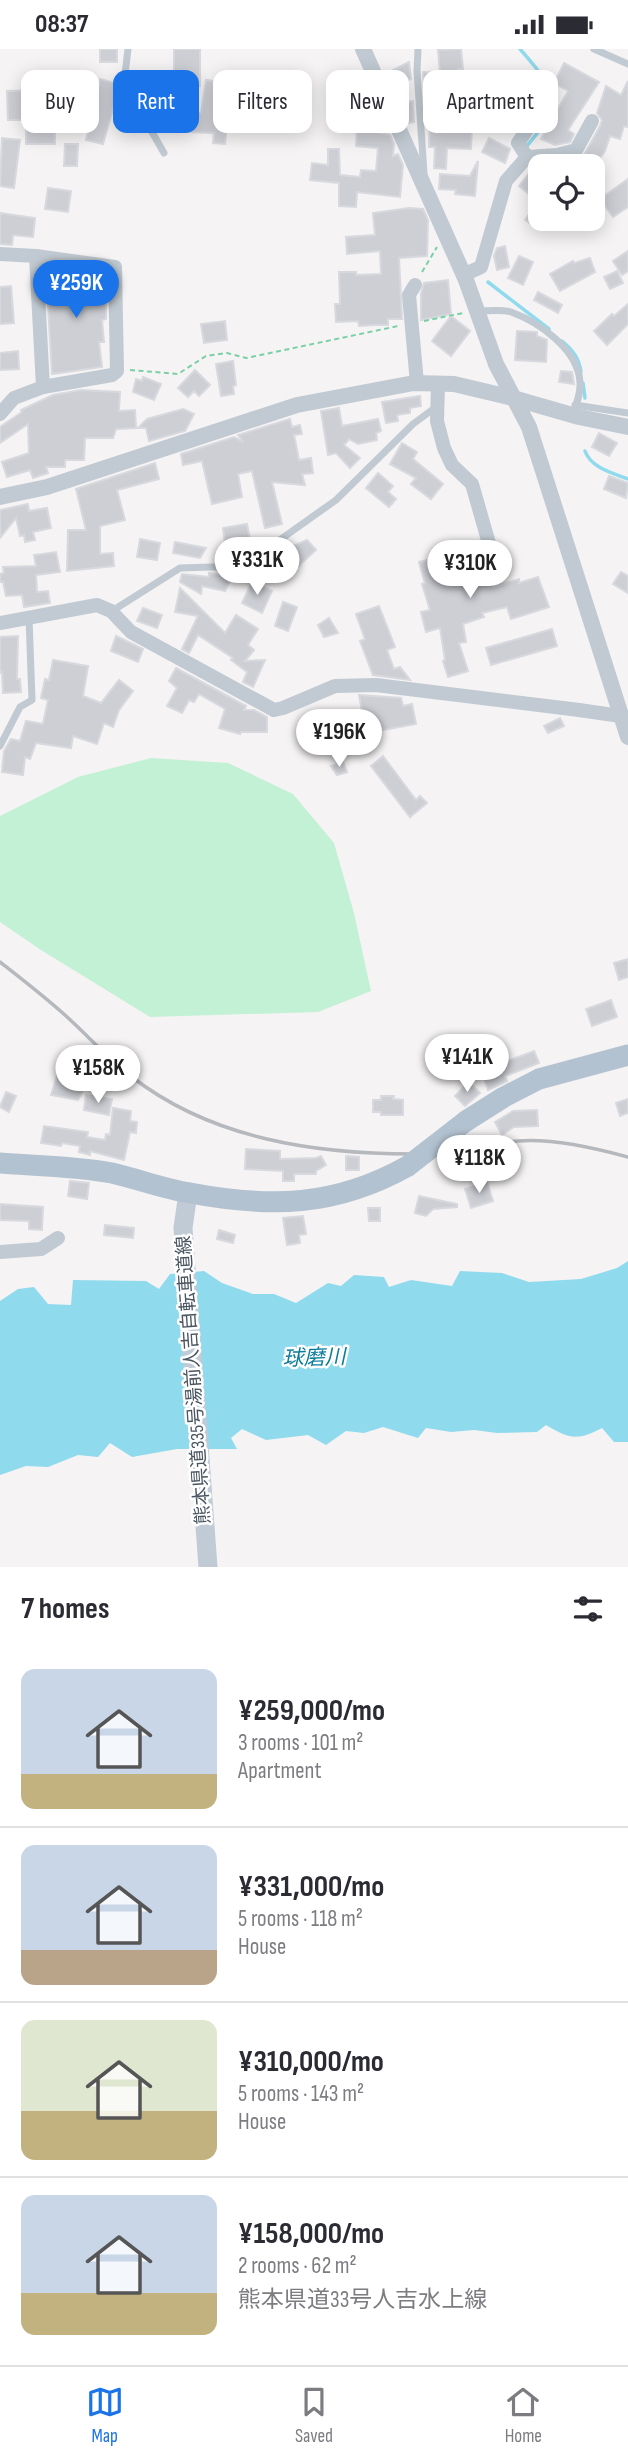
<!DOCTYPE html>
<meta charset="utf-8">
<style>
:root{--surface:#fff;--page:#f2f2f3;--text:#2b2b33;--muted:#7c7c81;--line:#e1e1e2;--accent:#1a73e8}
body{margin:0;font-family:"Sofia Sans Condensed","Noto Sans JP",sans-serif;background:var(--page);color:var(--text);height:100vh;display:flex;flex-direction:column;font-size:26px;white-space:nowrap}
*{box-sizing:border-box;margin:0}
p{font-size:23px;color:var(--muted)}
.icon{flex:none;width:38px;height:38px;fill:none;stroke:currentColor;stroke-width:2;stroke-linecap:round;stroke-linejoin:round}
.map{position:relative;height:1518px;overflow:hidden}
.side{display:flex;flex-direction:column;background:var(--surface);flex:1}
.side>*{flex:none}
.guide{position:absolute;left:21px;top:21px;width:586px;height:63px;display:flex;gap:14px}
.fabs{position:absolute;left:528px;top:105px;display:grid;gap:14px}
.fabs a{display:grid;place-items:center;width:77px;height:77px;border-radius:14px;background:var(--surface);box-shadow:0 4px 18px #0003;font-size:35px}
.price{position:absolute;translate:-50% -60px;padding:0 16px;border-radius:24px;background:#fff;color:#222;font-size:23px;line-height:46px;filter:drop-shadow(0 2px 4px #0008)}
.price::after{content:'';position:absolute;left:50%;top:42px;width:21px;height:16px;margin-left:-10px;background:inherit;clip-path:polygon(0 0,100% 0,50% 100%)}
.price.current{background:var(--accent);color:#fff}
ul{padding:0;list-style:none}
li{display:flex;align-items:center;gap:21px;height:175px;padding:0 21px}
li+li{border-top:2px solid var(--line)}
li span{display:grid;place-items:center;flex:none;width:196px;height:140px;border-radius:14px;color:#555}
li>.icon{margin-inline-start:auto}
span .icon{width:84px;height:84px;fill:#fffc;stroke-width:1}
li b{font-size:30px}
h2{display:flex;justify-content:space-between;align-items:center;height:84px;padding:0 21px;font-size:30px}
.pill{padding:0 24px;border-radius:14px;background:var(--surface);box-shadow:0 4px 18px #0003;font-size:24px;line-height:63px}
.pill.current{background:var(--accent);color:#fff}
.status{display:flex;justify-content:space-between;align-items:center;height:49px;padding:0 35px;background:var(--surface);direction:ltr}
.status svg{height:19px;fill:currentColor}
.tabs{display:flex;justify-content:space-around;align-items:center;height:98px;border-top:2px solid var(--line);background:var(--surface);font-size:19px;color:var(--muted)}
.tabs a{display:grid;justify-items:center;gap:4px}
.tabs .current{color:var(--accent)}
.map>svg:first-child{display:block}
.green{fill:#c3f1d5}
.water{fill:#90daee}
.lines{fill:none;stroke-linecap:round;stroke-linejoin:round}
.stream{stroke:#90daee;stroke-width:3.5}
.building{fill:#cdcfd5;stroke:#d7d9de;stroke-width:2}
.path{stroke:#7ad0a6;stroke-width:2;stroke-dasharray:5 3.5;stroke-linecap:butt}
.service{stroke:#c1cad2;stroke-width:7}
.minor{stroke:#c1cad2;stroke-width:14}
.tertiary{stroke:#c1cad2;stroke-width:16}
.secondary{stroke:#c1cbd6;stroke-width:19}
.primary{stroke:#b3c2d1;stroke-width:21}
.rail{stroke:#b5b8bd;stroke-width:3.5}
.minor-bridge{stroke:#c1cad2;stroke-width:14}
.primary-bridge{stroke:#b3c2d1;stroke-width:21}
.labels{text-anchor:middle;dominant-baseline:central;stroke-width:5;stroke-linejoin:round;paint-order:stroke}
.street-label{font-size:19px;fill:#4a5661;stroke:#fff}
.water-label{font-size:21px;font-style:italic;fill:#0c7c9b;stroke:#fff}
</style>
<div class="status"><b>08:37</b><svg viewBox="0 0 49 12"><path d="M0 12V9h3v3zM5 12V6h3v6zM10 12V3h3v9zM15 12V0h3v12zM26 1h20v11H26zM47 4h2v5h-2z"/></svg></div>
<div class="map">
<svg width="628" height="1518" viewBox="0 0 628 1518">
<rect width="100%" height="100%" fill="#f5f3f3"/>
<path class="green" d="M151,709L228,714L293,745L334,794L354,864L371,942L318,963L150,968L41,901L0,873V767L78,728Z"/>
<path class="water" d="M628,1212V1393H614L602,1379C578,1392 569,1390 546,1376L537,1383L497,1384L474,1381L451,1383L426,1379L418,1389L383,1378L364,1384L346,1382L326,1396L308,1386L266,1391L242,1380L231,1389L237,1400H177L132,1408L110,1394L98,1408L78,1406L48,1418L26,1417L0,1426V1252L18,1240L34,1238L48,1255L71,1256L73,1231L146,1232L159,1240L170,1225L204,1222L222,1234L253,1245H274L296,1254L328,1234L341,1237L354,1226L384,1228L389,1238L411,1231L452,1237L460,1222L502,1224L529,1233L581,1230L617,1219Z"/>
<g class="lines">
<g class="stream">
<path d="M520,0C528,9 554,39 554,51C553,66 536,86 526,98"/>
<path d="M488,233L549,280"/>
<path d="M562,292C573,301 579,309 581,323"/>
<path d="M583,334L585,349"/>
<path d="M585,402C591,419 613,424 628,430"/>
</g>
</g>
<g class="building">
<rect x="100" y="0" width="17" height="13"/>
<path d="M174,0H200V37H169V63L201,64L206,31L235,35L230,77H227L225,95L213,94L214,84L158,82L151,69V54L142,53V45H148V28H174Z"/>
<path d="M461,0L463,20H458V43H473L484,25L497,32L491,44L525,66L515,82L496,69L499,65L462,51V78H472L471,100L447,99L446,120L434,119L435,98H429L430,76L435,77L436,38H424L423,23L440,24L438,1Z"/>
<path d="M409,13L411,30L394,38L387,24Z"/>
<path d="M564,14L599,33L568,81L574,85L570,93L555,96L541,90L568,42L554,34Z"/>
<path d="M247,26L270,27L269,37H274L273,60L253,59L254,42L246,41Z"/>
<path d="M527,26L544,37L535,50L518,39Z"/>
<path d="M100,30L118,35L119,38L103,95L86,91Z"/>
<path d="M332,31L366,32V53L352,61V55L330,54Z"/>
<path d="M628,32V78L624,77L620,90L610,87L605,102L593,120V117H568L572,112L584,106L600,77L602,71L597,64L606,37L621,46Z"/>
<path d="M43,41V49L66,53L62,71L55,70V95H26V71H8L7,42Z"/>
<path d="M413,52L414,73L408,74L404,53Z"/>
<path d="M372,58L370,82L390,86L394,95L393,107L398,105L403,116L400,148L357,143L356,158L339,157V134L310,131L312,114L328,116V100H339L340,126L360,128L361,121L376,122L378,99L356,97L357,77L351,76L352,61Z"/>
<path d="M2,89L20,91L14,139L0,137Z"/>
<path d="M489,89L510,100L505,114L482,103Z"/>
<path d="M65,95H78L77,117H64Z"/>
<path d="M478,112L475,147L455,145L456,141L439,140L440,125L470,127Z"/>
<path d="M535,117H541V174L537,179L525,171L538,152L519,137Z"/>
<path d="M628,130V158L613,168L600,150Z"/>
<path d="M48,139L71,142L68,163L45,160Z"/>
<path d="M409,159L423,160L428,171L427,207L399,209L402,270H388V276H375L359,277L358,272L336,273L335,255H340L339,223H356V226L381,225L380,202L347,205L346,188L375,186L373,164Z"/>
<path d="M0,164L35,169L33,188L13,186L12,196L0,195Z"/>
<path d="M505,197L509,218L497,221L494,207L497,199Z"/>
<path d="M628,202V222L622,226L613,212Z"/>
<path d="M519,207L533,213L523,236L508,229Z"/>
<path d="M590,209L595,223L560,242L550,225L573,212L574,214Z"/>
<path d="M46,222L106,226V270L102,271L104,293H99L102,318L52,325Z"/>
<path d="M617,222L623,234L610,240L604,228Z"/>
<path d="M448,231L451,265L421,271V245L424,234Z"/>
<path d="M11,237L14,274L0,275V238Z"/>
<path d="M538,243L562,256L558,264L534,251Z"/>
<path d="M628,255V275L607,296L594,282L612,265L614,267Z"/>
<path d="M451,267L470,282L451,307L432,292Z"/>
<path d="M225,272L227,291L204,294L201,275Z"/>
<path d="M517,282L537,283V287L547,291L546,313L515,311Z"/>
<path d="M18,302L19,320L0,321V304Z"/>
<path d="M233,312L236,336L233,337L234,345L221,347L216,315Z"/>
<path d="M195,321L210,336L199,347L194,342L188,348L178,339Z"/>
<path d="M561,322L572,323L574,335L559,333Z"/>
<path d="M143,328L161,335L154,351L133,343L136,330L142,332Z"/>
<path d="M81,341L120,343L119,362L135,361L136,379L116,380L113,389H85L84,411H65V418H46L48,424L33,429L30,421L7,428L2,413L29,404L28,375L0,394V378L22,363L21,361L53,346Z"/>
<path d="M420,347L421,357L410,359V364L397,366L398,372L386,374L382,353Z"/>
<path d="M339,359L342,377L378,370L381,382L376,384L377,391L358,395L349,390L344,396L360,409L350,419L336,404L328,406L321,362Z"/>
<path d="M183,360L194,365L185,382L149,392L146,379H138L147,370Z"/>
<path d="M290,370L292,378L300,376L302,385L294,386L299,411L311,409L313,424L302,425L305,436L272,433L282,475L265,479L252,422L238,425L242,448L212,455L202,412L183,416L181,405L234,388L243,393L238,386Z"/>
<path d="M599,384L617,394L609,407L592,398Z"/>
<path d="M402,394L417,403L413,410L443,435L431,450L411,435L416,429L390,415Z"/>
<path d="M155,414L159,430L117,441L125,471L100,477V505L113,504L114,517L67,522L68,481H86L76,440Z"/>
<path d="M378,424L393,437L388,443L396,450L389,458L366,439Z"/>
<path d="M609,427L628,434L626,449L604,440Z"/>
<path d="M28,455L29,462L47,459L51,479L33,483L35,491L25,493L24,486L20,487L16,469L0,489V461Z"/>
<path d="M247,475L251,497L226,502L223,479Z"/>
<path d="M140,490L160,494L157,511L137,508Z"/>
<path d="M307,491L316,501L294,521L286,518L285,514L261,526L256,515L265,509Z"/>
<path d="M175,493L206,499L200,509L173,504Z"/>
<path d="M56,503L60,523L36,526L37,543L48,542L50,554L24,558L22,546L6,547L3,533H0V525L4,524L3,518L36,517L34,506Z"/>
<path d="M461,503L466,510L484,506L494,538L519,530V534L538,528L549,558L511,570L507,558L482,564L484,568L463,575L466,593L459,594L468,622L448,628L443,612L445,611L440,579L426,583L421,563L430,561L422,535L425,534L419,513Z"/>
<path d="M621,523L628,527V544L613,535Z"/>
<path d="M209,524L232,528L225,542L202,537L201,545L180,533L182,525L209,528Z"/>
<path d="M252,533L272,542L262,564L242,554Z"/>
<path d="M180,539L225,584L236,566L258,580L248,596L254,601L245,612L265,611L253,638L243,633L247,623L231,611L233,609L198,586L189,604L182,600L198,567L175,563Z"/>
<path d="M283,553L297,558L288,582L275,577Z"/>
<path d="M379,557L395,598L387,601L394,620L400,618L410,631L373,626L360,592L365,590L356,565Z"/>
<path d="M143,559L162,566L157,579L137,572Z"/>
<path d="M329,569L338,584L324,588L318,576Z"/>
<path d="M552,580L557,597L491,616L486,599Z"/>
<path d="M18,587L17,630H20L21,643L3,644L2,623L0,624V588Z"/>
<path d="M116,587L143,600L138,613L111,602Z"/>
<path d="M53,611L88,617L83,647L101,654L119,631L133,642L119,661L113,678L104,674L97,695L73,687L71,699L36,694L30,710L25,708L23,726L2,723L4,702L11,690L20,692L26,672L43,675L48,651L41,649L45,630L49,631Z"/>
<path d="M176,619L246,657L244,661H254L267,668V683H241L240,685L219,679L225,660L199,645L194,653L189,651L182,664L167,657L177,639L169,632Z"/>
<path d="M359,646L401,649L403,657L412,655L416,675L366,684Z"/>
<path d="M560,669L564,677L548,684L544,677Z"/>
<path d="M383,707L416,751L420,747L427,754L410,768L371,717Z"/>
<path d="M343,713L347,723L337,726L331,717Z"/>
<path d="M628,910V928L619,931L614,914Z"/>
<path d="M611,951L617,968L592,977L586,960Z"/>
<path d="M534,1002L539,1014L505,1027L507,1032L488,1041L483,1026L493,1022L492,1018Z"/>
<path d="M58,1024L88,1032L78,1051L51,1046Z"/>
<path d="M469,1033L480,1044L465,1057L455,1047Z"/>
<path d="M6,1043L16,1047L9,1063L0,1058Z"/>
<path d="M86,1046L112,1050L109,1066L84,1061Z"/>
<path d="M381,1047H394L393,1050L403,1051V1066H381V1063H373V1051H381Z"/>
<path d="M628,1050V1064L620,1067L616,1054Z"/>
<path d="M113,1059L131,1062L130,1072L137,1073L136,1084L130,1083L124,1111L90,1102V1106L79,1103L80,1097L62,1094L61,1097L41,1094L44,1077L88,1083L87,1088L105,1091L106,1085L110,1086Z"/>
<path d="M537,1061L538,1077L514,1078L502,1086L495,1073L513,1062Z"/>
<path d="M246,1100L280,1102V1110L316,1109L321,1107L326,1116L316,1122V1125H294V1132H283V1122L245,1120Z"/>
<path d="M346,1107L359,1108V1121H346Z"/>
<path d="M70,1132L89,1134L87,1150L68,1147Z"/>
<path d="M487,1133L493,1152L471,1159L465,1140Z"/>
<path d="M419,1147L457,1155V1158L433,1160L426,1167L415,1164Z"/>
<path d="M0,1155L43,1158L42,1181L29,1180V1172L0,1171Z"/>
<path d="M368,1159H380V1172H369Z"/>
<path d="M303,1167L306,1185L299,1186L300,1194L287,1196L283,1169Z"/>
<path d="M105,1176L134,1179L133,1189L104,1186Z"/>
<path d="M219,1181L235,1186L233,1194L217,1190Z"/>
</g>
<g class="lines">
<g class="path">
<path d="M428,69L476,74"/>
<path d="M422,223L437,198"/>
<path d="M424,272L463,264"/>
<path d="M130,321L178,325L206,307L227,304L246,309L398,277"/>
</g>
<g class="service">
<path d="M128,0L124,34L164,104"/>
<path d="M418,0L417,22L424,124"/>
<path d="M594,0L628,15"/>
<path d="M478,262C488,262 502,260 511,263C539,273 579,301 580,334C581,345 576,356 572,366"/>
<path d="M575,356L628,364"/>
<path d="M112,562L180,519L243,517L336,451L413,375L436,358"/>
<path d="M0,697L20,658L32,651L29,569"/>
</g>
<g class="minor">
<path d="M502,41L539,63L518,94L527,108"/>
<path d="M0,205L36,207L43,338L14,349L0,365"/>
<path d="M36,207L115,218L117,322L112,326L43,338"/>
<path d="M463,226L481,218L506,132L527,108L557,106L576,101L592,72"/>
<path d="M415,236L409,246L417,334"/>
<path d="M438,335L437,372L444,399L452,416L472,435L490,498"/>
<path d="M0,574L97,556L111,562L131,583L274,661L283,659L335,637L376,636L579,661"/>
<path d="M0,1203L41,1200L58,1189"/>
</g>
<g class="tertiary">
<path d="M363,0L466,231L496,315L529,378L628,688"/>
<path d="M0,448L47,438L297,356L414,334L454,335L513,349L579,368L628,378"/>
</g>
<path class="secondary" d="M188,1144L183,1179L208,1518"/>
<g class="primary">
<path d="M466,1072L504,1048L539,1030L628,1006"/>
<path d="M0,1114C37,1117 75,1117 112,1124C138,1130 164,1140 190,1144C270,1159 335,1158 408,1117"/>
</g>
<path class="rail" d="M0,913C23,931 45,948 66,967C88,987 109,1010 132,1028C212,1090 315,1105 413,1105C449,1105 483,1095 518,1092C552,1089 595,1099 628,1108"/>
<path class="minor-bridge" d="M579,661L628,668"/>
<path class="primary-bridge" d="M408,1117L466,1072"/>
</g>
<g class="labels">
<g class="street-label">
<text transform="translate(194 1331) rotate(-94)">熊本県道335号湯前人吉自転車道線</text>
</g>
<g class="water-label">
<text transform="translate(314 1309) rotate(-2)">球磨川</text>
</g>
</g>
</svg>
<div class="fabs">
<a><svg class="icon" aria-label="locate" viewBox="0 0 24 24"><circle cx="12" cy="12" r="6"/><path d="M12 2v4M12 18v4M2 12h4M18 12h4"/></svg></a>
</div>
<b class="price current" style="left:76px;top:271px">¥259K</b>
<b class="price" style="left:257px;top:548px">¥331K</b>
<b class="price" style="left:470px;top:551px">¥310K</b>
<b class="price" style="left:339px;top:720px">¥196K</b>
<b class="price" style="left:467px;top:1045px">¥141K</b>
<b class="price" style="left:98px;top:1056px">¥158K</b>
<b class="price" style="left:479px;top:1146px">¥118K</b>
<div class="guide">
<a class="pill">Buy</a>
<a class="pill current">Rent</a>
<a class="pill">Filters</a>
<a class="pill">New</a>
<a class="pill">Apartment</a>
</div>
</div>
<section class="side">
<h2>7 homes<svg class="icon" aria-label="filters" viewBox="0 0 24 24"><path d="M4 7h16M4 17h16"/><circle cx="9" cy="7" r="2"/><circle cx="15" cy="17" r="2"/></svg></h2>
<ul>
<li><span style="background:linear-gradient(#c9d6e8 75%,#c2b280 0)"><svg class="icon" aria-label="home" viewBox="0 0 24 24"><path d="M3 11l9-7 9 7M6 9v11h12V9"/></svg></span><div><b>¥259,000/mo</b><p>3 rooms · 101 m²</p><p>Apartment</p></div></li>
<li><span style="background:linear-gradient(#c9d6e8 75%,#b9a48a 0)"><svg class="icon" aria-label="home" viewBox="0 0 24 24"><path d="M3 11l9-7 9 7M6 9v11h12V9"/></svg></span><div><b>¥331,000/mo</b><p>5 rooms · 118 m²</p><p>House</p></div></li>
<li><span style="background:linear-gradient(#dfe7d0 65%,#c2b280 0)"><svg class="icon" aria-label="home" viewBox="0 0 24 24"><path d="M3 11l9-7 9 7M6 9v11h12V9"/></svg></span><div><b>¥310,000/mo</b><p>5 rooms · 143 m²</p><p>House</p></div></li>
<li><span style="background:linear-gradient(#c9d6e8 70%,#c2b280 0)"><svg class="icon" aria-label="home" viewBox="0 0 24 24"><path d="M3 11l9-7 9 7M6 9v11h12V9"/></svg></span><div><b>¥158,000/mo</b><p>2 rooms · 62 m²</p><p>熊本県道33号人吉水上線</p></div></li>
</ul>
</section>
<nav class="tabs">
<a class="current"><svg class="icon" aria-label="map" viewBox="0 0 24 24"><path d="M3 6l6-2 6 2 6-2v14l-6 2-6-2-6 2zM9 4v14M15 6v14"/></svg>Map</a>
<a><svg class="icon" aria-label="saved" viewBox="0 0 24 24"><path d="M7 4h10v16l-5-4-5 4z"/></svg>Saved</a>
<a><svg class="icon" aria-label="home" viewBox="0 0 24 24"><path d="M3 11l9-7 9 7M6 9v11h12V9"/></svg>Home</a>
</nav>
